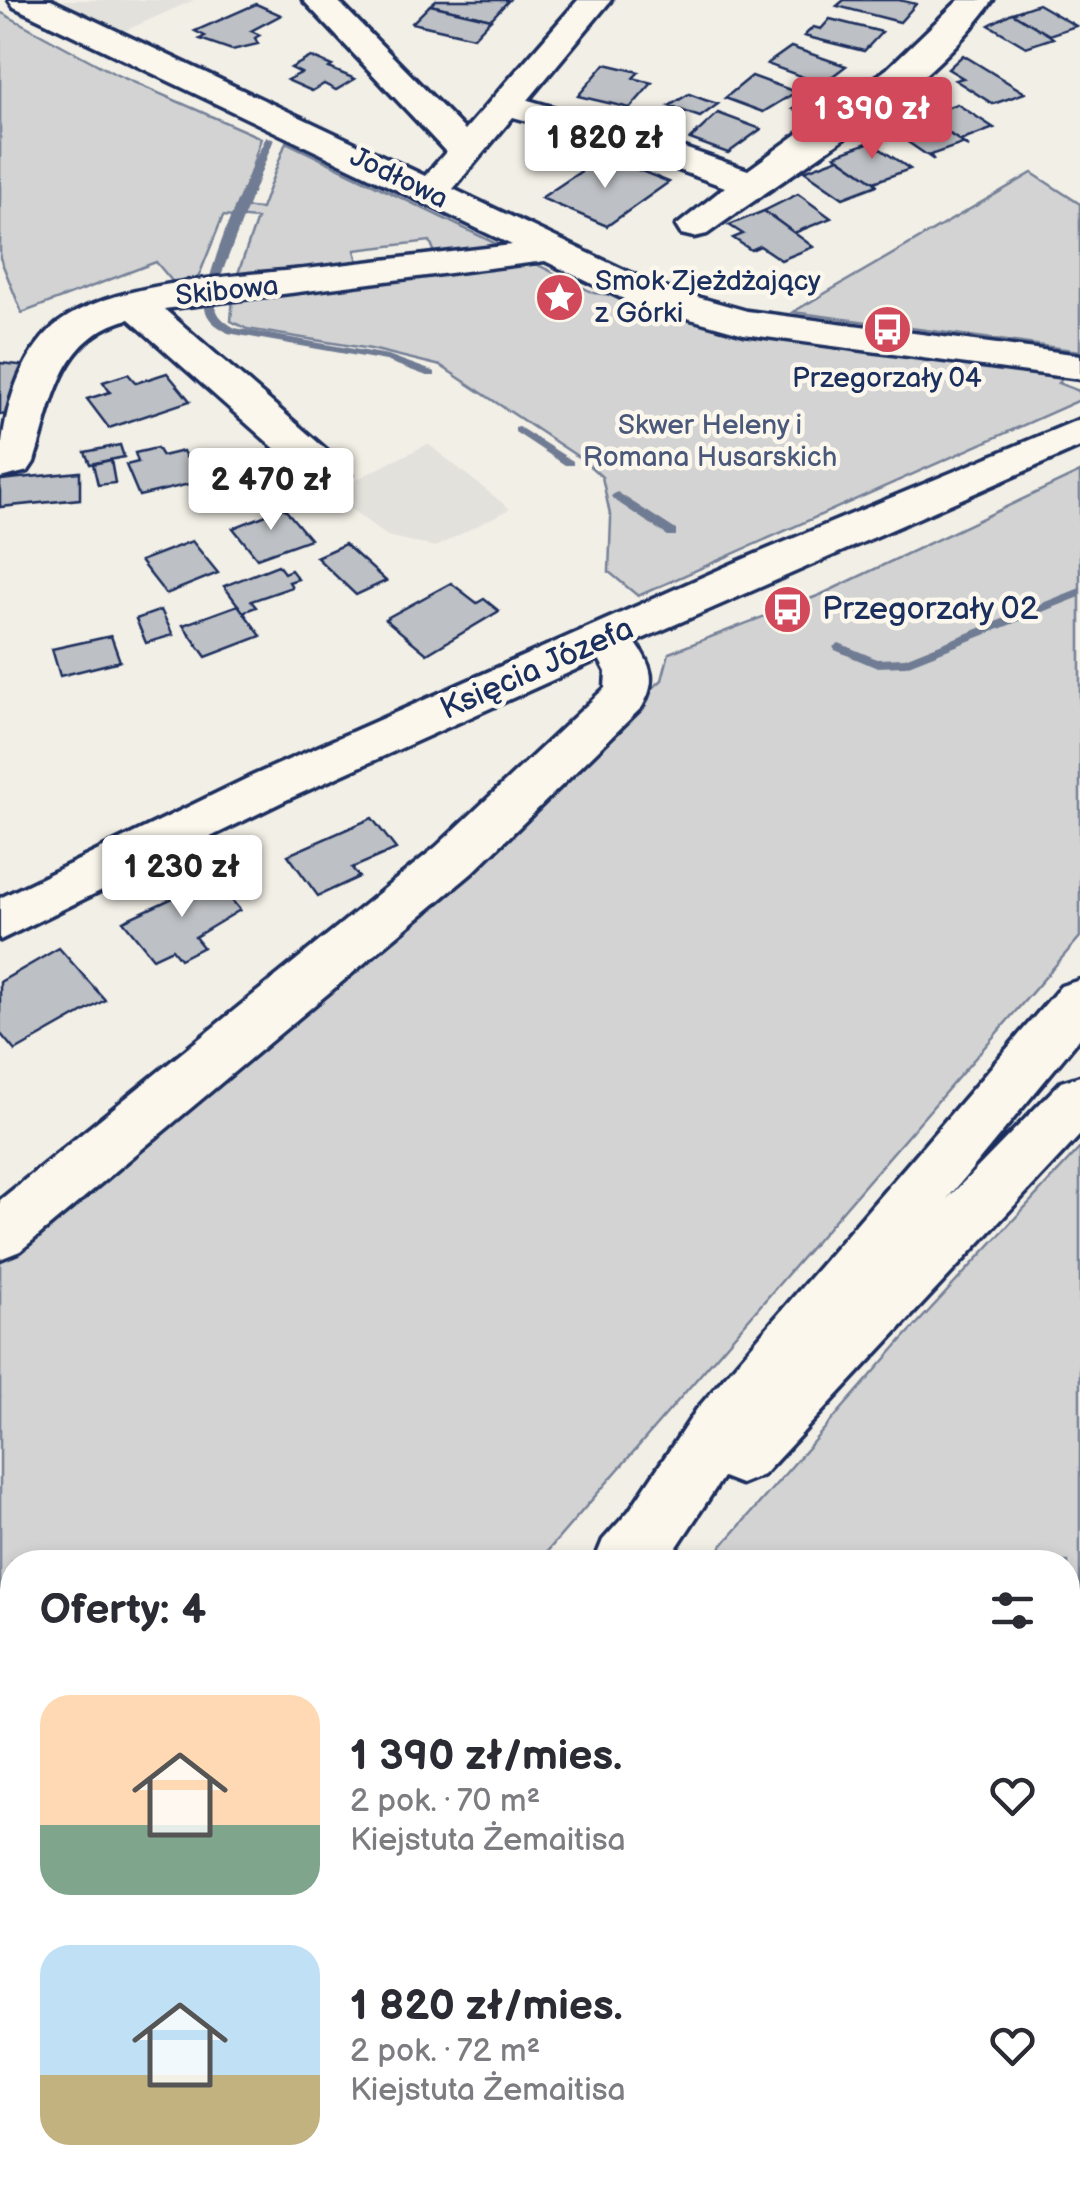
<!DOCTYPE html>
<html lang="pl">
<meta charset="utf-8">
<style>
:root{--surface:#fff;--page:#f7f7f7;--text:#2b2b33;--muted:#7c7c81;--accent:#d1495b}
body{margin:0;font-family:"Balsamiq Sans",sans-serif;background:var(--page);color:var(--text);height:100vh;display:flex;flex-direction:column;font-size:38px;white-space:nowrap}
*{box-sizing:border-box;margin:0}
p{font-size:32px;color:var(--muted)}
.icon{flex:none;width:55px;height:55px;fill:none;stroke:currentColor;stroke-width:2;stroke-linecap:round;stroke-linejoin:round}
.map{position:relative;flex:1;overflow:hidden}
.details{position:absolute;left:0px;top:1550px;width:1080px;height:642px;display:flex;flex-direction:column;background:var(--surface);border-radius:40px 40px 0 0;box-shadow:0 5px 15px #0003}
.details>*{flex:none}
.price{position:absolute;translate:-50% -85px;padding:0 22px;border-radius:10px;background:#fff;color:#222;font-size:32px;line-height:65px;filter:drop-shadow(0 2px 5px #0008)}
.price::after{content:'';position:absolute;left:50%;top:60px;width:30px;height:22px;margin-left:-15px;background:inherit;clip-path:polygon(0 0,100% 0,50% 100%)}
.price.current{background:var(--accent);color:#fff}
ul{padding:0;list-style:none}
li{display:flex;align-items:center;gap:30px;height:250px;padding:0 40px}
li span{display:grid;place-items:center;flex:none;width:280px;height:200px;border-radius:30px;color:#555}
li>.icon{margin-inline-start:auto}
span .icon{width:120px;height:120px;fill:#fffc;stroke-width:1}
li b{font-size:42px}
h2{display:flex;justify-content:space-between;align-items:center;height:120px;padding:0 40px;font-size:42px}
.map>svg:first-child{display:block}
.built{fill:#e2e1dc}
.green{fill:#d2d3d2;stroke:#768198;stroke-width:2.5}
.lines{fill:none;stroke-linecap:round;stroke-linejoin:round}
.stream{fill:#707b93;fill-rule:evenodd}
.building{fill:#bdc0c4;stroke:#1b2f5e;stroke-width:2.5}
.minor-casing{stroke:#1b2f5e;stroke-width:7}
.major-casing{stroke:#1b2f5e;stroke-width:7}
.minor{fill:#fbf7ec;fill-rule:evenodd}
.major{fill:#fbf7ec;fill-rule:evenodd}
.labels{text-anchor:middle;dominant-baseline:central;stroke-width:9;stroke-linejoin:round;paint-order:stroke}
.far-street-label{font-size:28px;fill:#1b2f5e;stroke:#fbf7ec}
.far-poi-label{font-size:28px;fill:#1b2f5e;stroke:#fbf7ec;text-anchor:start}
.far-park-label{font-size:28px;fill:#49587b;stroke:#fbf7ec}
.poi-label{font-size:32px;fill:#1b2f5e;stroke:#fbf7ec;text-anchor:start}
.street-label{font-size:32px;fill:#1b2f5e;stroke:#fbf7ec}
</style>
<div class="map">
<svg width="1080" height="2191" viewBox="0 0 1080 2191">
<rect width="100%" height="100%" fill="#f2efe6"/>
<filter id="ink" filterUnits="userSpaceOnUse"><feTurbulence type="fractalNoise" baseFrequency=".01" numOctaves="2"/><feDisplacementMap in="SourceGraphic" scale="20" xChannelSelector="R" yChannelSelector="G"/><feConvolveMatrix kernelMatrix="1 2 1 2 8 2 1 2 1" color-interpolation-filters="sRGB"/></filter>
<g filter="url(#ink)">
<g class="built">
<path d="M62,0H194L122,32Z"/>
<path d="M428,444L510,509L435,547L387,536L329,493Z"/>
</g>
<g class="green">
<path d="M0,12L117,75L261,138L240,207L261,209L286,142L507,249L438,260L430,241L355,250L360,270L235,282L257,219L223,216L196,283L172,281L156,262L22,313L0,258Z"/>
<path d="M1032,173L1080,204V351L793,312Z"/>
<path d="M519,263L538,265L594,293L621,296L683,318L750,334L1064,377L1058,383L1079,391L1080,400L638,596L609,572L611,519L602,477L583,460L441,366L371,349L247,329L231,321L233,297Z"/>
<path d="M1080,472V937L538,1562H12V2158L0,2172V1253L662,680L669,653L820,595Z"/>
<path d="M1080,1148V2191H183L192,2180H1068V1562H708L902,1340Z"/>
</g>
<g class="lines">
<g class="stream">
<path d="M266,137L274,139L220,278C214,304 210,313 235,328L388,355L435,372V376H427L386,361L228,333C220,328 209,322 206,312C197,288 252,164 266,137Z"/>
<path d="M519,427L573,461V465H565L515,432V428Z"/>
<path d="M617,492L676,530V536H668L613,499L611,496Z"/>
<path d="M1080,588V597L906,666L875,667L835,650L833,647L839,643L877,659L905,658Z"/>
</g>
</g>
<g class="building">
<path d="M436,0H509L491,19L430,5Z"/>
<path d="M844,0H899L916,4L900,22L837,6Z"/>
<path d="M256,4L281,15L251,31L260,35L255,38L258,44L232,50L200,39L205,36L195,31Z"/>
<path d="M1038,4L1076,26L1049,35L1012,13Z"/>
<path d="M430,5L491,19L474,37L412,23Z"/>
<path d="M1012,13L1049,35L1053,38L1026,47L989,25Z"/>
<path d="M830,19L882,32L864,51L804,36L813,27L821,29Z"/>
<path d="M791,47L846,66L822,84L767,64Z"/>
<path d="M963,55L1025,93L993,104L955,80L963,78L948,69Z"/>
<path d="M311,57L332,66L329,68L355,79L336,90L324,84L312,91L287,80L301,73L291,68Z"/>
<path d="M605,64L639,72L633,78L652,83L630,108L578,96Z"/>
<path d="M752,76L796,92L763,112L725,98Z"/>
<path d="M689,94L705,100L718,104L700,117L669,106Z"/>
<path d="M810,97L833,105L817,118L793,109Z"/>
<path d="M931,98L946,107L906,120L891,110Z"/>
<path d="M957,104L994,128L960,141L922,116Z"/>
<path d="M892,111L906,120L921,115L969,147L962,144L930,155L934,160L896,134L902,131L879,116Z"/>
<path d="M718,113L761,129L728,153L690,139Z"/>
<path d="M870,142L910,169L874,182L835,155Z"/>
<path d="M604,156L669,182L607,226L541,198Z"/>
<path d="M839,158L874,182L877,185L843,198L804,171Z"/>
<path d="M798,194L831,218L794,233L764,211Z"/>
<path d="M764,211L804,240L813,247L781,260L760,246L751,250L733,238L743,234L729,225Z"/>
<path d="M0,363L29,366L5,415L0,414Z"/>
<path d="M167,373L190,401L109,428L87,399L110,392L103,382L128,374L136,383Z"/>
<path d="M120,445L124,457L90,464L85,452Z"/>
<path d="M157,448L162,456L183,451L198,482L139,496L126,465L138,462L135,453Z"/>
<path d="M111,460L115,483L98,485L93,464Z"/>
<path d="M80,472V499L0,507V480Z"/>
<path d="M284,508L310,539L257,558L233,528Z"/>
<path d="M192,541L218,573L166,594L140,561Z"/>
<path d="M345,544L386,581L356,595L316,557Z"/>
<path d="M278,565L284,573L291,570L298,579L289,582L292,587L251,601L256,607L243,612L224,586Z"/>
<path d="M451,583L477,603L484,599L499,611L427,654L385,619Z"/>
<path d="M238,605L261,636L206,657L183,625Z"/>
<path d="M161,610L173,635L146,643L136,619Z"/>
<path d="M111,636L120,661L60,676L52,649Z"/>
<path d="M372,818L396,849L352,868L359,877L318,896L288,855Z"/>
<path d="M214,879L240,910L195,937L203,947L180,959L172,949L153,958L123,921Z"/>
<path d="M59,948L105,1000L15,1051L0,1033V982Z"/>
</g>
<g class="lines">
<defs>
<g id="minor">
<path d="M9,0H51L425,176L446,152L303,0H337L465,130L578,0H611L528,100L623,127L748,170L887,69L959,0H993C930,92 797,168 707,234L694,237L681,234L676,226L725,187L599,141L513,117L453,189L658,286L747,311L1080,355V379L744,334L630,302L545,261L164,309L345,466L351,475L345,484L330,488L315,484L129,319C59,337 53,403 34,462L28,471L0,478C0,429 13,366 50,330C102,280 244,276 314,268C380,260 446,253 512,245L14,7Z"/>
<path d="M1080,419V447L635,642C652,666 657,681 642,707L472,873L20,1251L0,1259V1200L436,847L605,688L606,672L599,659L286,800L0,940V898L252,776L732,564Z"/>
</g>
<g id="major">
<path d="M1080,980V1038L947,1199L1061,1082L1080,1076V1135L763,1475L741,1484L723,1477L667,1562H594L603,1540L629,1511L697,1409L1061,986Z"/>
<path d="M56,2180H138L133,2191H51Z"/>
</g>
</defs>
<use href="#minor" class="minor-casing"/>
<use href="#major" class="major-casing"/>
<use href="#minor" class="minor"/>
<use href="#major" class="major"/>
</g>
</g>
<defs>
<symbol id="sight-disc" viewBox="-11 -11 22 22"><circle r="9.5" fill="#d1495b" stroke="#fbf7ec"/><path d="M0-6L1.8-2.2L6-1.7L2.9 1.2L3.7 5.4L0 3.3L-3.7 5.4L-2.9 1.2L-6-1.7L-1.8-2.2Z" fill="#fff"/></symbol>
<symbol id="bus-disc" viewBox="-11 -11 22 22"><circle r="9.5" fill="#d1495b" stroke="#fbf7ec"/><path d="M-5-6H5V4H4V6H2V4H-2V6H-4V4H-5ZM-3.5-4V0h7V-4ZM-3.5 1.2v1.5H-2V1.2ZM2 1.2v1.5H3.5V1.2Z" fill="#fff"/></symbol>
</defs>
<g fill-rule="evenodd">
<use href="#sight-disc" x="532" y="270" width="55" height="55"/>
<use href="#bus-disc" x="860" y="302" width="55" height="55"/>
<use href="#bus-disc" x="760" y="582" width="55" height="55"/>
</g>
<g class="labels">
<g class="far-street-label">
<text transform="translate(399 178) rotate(26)">Jodłowa</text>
<text transform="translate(227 291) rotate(-6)">Skibowa</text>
</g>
<g class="far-poi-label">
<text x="595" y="281">Smok Zjeżdżający<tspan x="595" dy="32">z Górki</tspan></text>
<text x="887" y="378" text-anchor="middle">Przegorzały 04</text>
</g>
<g class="far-park-label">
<text x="710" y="425">Skwer Heleny i<tspan x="710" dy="32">Romana Husarskich</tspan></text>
</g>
<g class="poi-label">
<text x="822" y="609">Przegorzały 02</text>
</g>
<g class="street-label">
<text transform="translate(537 669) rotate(-24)">Księcia Józefa</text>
</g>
</g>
</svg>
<b class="price current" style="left:872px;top:162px">1 390 zł</b>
<b class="price" style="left:605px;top:191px">1 820 zł</b>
<b class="price" style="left:271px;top:533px">2 470 zł</b>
<b class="price" style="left:182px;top:920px">1 230 zł</b>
<section class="details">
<h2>Oferty: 4<svg class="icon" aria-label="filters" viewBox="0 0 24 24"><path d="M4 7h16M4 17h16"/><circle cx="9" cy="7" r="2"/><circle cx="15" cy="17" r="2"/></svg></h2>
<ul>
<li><span style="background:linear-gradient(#ffd9b3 65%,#7fa58c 0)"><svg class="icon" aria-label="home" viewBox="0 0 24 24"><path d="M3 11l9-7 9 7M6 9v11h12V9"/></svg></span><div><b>1 390 zł/mies.</b><p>2 pok. · 70 m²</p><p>Kiejstuta Żemaitisa</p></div><svg class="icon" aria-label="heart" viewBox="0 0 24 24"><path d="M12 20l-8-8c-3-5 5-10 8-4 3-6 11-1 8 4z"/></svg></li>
<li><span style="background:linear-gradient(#bfe0f5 65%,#c2b280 0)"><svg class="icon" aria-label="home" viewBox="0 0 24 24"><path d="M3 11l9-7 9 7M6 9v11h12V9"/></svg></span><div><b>1 820 zł/mies.</b><p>2 pok. · 72 m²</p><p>Kiejstuta Żemaitisa</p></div><svg class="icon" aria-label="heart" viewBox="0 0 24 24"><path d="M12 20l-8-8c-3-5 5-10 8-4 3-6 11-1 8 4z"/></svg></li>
</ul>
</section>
</div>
